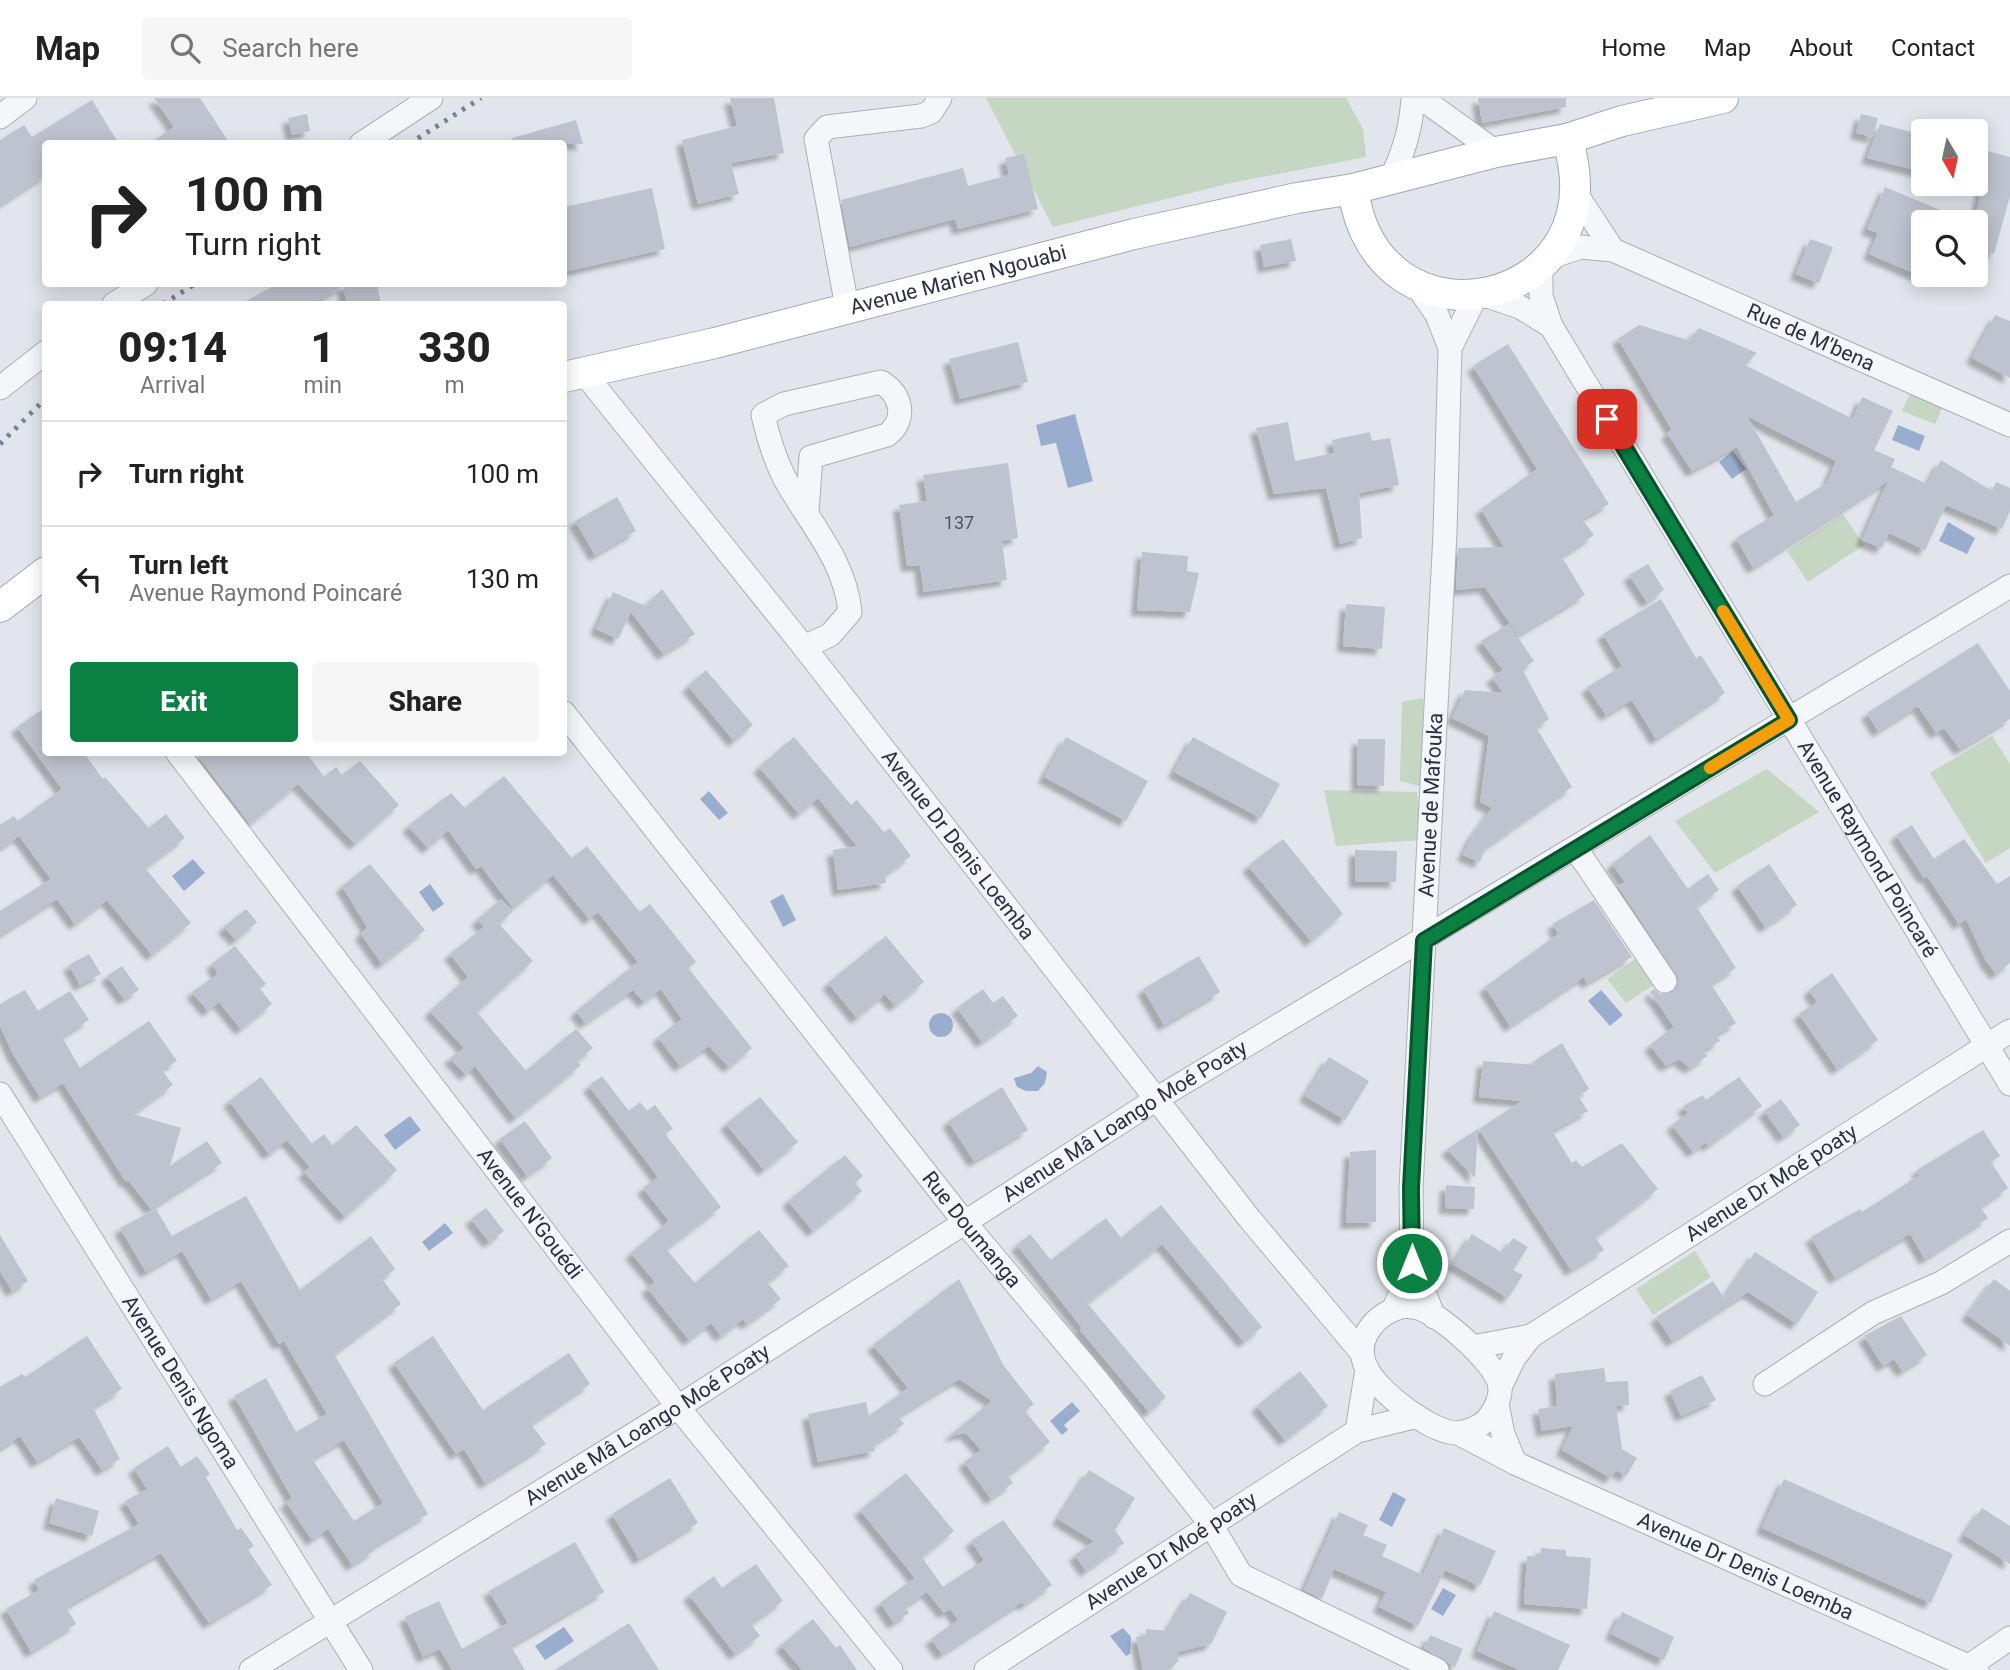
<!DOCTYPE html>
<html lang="en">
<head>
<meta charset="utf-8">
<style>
  :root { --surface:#fff; --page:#f6f6f6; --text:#222; --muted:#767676; --line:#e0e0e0; --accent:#0b8043 }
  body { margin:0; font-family:Roboto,sans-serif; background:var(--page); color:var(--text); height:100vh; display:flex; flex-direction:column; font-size:26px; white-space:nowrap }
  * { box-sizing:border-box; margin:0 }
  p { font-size:23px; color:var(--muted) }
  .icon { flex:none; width:38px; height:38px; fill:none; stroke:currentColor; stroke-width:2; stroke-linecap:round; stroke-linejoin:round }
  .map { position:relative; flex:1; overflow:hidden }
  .side { position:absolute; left:42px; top:203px; width:525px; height:455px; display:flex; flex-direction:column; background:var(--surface); border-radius:7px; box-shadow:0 4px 18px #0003 }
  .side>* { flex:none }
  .guide { position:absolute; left:42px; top:42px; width:525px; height:147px; border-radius:7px; box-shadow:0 4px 18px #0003; background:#fff; color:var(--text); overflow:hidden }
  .needle { width:46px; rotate:171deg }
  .fabs { position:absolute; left:1911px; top:21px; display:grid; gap:14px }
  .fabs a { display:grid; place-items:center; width:77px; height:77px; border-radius:7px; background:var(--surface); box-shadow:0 4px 18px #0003; font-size:35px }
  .pin { position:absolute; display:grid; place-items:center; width:60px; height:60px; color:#fff; margin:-30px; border-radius:14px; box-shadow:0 4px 10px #0006 }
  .me { position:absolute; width:77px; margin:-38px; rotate:0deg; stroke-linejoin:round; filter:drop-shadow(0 0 5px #0008) }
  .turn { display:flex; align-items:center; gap:24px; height:147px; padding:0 28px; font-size:32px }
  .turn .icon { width:91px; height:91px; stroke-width:2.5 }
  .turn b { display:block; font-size:49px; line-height:60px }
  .eta { display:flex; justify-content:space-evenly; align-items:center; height:119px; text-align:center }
  .eta b { font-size:42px; font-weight:800; line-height:49px }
  .button { display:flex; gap:14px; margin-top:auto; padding:14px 28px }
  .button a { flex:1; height:80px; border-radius:7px; background:var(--accent); color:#fff; font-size:28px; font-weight:800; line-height:80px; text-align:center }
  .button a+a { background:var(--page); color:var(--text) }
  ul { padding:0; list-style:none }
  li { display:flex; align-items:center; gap:21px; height:105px; padding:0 28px; border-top:2px solid var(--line) }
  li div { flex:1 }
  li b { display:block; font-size:26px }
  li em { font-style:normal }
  header { display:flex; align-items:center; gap:42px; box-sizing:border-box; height:98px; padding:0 35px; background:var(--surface); border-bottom:2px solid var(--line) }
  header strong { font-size:33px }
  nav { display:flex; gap:38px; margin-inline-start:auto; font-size:24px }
  .search { width:490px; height:63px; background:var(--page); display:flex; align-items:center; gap:18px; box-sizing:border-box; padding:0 24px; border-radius:7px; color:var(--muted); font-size:26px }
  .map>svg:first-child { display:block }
  .green { fill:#c5d6c2 }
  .water { fill:#99aecf }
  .building { fill:#bec3cf; fill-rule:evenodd; filter:url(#shadow) }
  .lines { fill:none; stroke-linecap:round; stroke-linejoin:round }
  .minor-casing { stroke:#aaafb9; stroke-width:25 }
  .major-casing { stroke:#a0a7b8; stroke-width:32 }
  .minor { stroke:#f5f6f9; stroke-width:23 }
  .major { stroke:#fff; stroke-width:30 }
  .rail { stroke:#798297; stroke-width:5; stroke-dasharray:3.5 7; stroke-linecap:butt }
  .route-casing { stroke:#07532c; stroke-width:18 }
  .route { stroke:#0b8043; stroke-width:12 }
  .slow { stroke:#f59e0b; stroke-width:12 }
  .labels { text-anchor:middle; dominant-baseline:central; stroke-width:5; stroke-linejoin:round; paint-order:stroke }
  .number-label { font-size:18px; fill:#4e5568 }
  .street-label { font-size:21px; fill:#283045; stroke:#f2f4f8 }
</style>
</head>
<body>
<header>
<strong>Map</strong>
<div class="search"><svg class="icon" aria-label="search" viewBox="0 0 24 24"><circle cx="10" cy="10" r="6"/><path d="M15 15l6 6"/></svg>Search here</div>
<nav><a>Home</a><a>Map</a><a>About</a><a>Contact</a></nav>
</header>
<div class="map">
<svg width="2010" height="1572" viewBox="0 0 2010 1572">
  <defs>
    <filter id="shadow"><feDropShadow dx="-6" dy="6" stdDeviation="2" flood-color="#0004"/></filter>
  </defs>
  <rect width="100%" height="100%" fill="#e2e5eb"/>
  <path class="green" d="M986,0h360l17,31 3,28 -135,26 -178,44z
    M1910,295l33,13 -8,18 -33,-13z
    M1843,416l21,31 -56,37 -21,-31z
    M1423,600l1,89 -24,-6 2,-79z
    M1992,638l18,28v84l-24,15 -56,-90z
    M1767,671l52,43 -104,61 -40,-52z
    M1324,692l93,2 4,48 -85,6z
    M1635,861l20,25 -29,19 -19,-24z
    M1695,1153l16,26 -58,38 -17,-26z"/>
  <path class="water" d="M1075,316l18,67 -25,7 -12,-45 -15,3 -5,-21z
    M1898,327l27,11 -6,15 -27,-11z
    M1733,353l13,18 -14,10 -13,-17z
    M1948,424l27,16 -8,16 -28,-13z
    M709,693l19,22 -9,7 -19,-21z
    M193,761l12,14 -21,18 -12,-15z
    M430,786l14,20 -11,8 -14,-20z
    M783,796l13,26 -13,7 -13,-26z
    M1601,892l22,25 -13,11 -22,-25z
    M929 927a12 12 0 1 1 24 0a12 12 0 1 1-24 0Z
    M1038,968l9,6 -2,11 -7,8h-12l-9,-4 -3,-9 17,-5z
    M410,1018l11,14 -26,20 -11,-15z
    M445,1125l8,10 -24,18 -7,-9z
    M1072,1304l8,9 -16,14 4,5 -6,5 -12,-14z
    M1393,1394l13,7 -14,28 -13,-7z
    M1443,1490l13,7 -13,21 -12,-7z
    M564,1529l10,14 -29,19 -10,-14z
    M1123,1530l8,9 -1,17 -4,2 -16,-20z"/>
  <path class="building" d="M154,0h46l30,46h-81l25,-17z
    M730,0h44l10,55 -53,10 8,31 -41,10 -16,-64 55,-14z
    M1478,0h88v9l-84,16z
    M92,2l27,44h-73v31l-46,30v-65l24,-15 8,12z
    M307,16l3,17 -18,4 -4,-17z
    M1861,16l17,4 -5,19 -17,-4z
    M576,22l7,24h-70l-1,-6z
    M1880,26l43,11v37l-56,-14z
    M1976,50l34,9v39l-16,58 -18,-7v-34l6,-26 -6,-2z
    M1024,56l14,55 -80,20 -3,-10 -105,28 -9,-47 122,-32 5,18 41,-11 -4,-17z
    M1885,89l84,35h-46v55l-54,-23 9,-21 -11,-4z
    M652,90l13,61 -101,23v-65z
    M1291,141l5,22 -32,6 -4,-22z
    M1810,141l23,8 -14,36 -23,-9z
    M277,186h100l4,20h-34l-4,-18 -32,18h-70z
    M1995,217l15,6v57l-38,-20z
    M1639,227l49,15 11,-12 58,25 -12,12 108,54 9,-22 31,14 -19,39 21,9 -4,8 36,17 14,-24 51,31 4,-9 14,6v23l-8,18 -56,-24 -21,45 -36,-17 -7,15 -20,-8 26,-59 -135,87 -17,-30 38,-23 -37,-68 -45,24 -25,-38 5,-3 -54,-91zM1747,318l89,45 -9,22 -31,19z
    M1018,244l10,40 -68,17 -11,-40z
    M1508,246l101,160 -27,15 12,16 -32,22 23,38 -67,40 -33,-48 -29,3 2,-42 46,-1 -23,-38 56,-40 -64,-103z
    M1288,324l7,39 39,-8 -2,-13 38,-8 2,9 18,-3 9,47 -40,8 3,45 -22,6 -14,-56 -52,6 -18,-66z
    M1008,365l10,75 -16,3 5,39 -83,12 -4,-27 -13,1 -8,-61 28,-4 -4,-26z
    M617,399l19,34 -41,24 -20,-34z
    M1142,454l46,4 -1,15 12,2 -9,39 -53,-2z
    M1648,466l16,26 -17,12 -18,-27z
    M662,491l33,45 -32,20 -32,-42 -13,27 -22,-10 17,-37 32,14z
    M1661,501l35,59 5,-3 24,38 -69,46 -24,-39 -26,15 -19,-28 35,-21 -19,-32z
    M1346,506l39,3 -3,42 -39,-3z
    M1509,526l25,37 -12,8 27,50 -13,8 36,60 -86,60 -6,15 -17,-7 8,-17 21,-30 -12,-6 9,-66 -37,-18 13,-28 38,3 -11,-16 11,-7 -22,-29z
    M1978,545l32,48v28l-50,30 -16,-21 -8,5 -18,-27 -40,25 -11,-18z
    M706,572l47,55 -19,16 -46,-55z
    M46,609v45h37l20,27 2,-2 44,51 17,-14 19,24 -40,30 46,55 -39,32 -45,-55 -32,24 -18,-25 -57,36v-24l51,-32 -32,-43 -19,13v-24l14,-9 4,5 44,-32 -45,-62z
    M794,639l57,68 6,-5 27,32 6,-4 21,28 -26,19 1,8 -48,7 -5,-40 24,-4 -39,-48 -19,16 -40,-47z
    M1066,639l82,44 -22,40 -82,-44z
    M1193,639l87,47 -19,34 -87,-46z
    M1358,641h27l-1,47 -27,-1z
    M195,654h111l18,25 12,-10 6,8 18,-14 39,44 -44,39 -57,-60 -48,40z
    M504,678l68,82 15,-12 53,66 10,-8 46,58 -8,6 64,80 -23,19 -20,-21 -29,20 -22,-29 24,-18 -21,-30 -17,13 -11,-12 -48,33 -9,-12 62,-49 -40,-50 -9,7 -36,-44 -40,33 -32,-42 -5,3 -28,-39 -20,18 -20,-22 43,-33 14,15z
    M1912,727l22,34 30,-20 33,45 13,-8v87l-14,11 -10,-13 -20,-42 -7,5 -32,-48 -3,2 -28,-43z
    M1650,737l38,54 20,-15 11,16 -23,16 40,62 -25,16 25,39 -20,12 4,6 -17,10 4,5 -17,12 -11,-9 -13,7 -16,-21 24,-18 -24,-35 4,-3 6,5 12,-1 7,-14 -61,-93 7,-4 -13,-18z
    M1283,741l60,75 -32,27 -63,-75z
    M1355,752l42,1 -1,31h-41z
    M370,766l55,66 -43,34 -21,-30 6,-7 -25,-41z
    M1769,766l28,41 -32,22 -28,-41z
    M501,801l12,12 -14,13 34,37 -56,51 49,59 50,-42 17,19 -16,13 4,4 -66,53 -40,-52 -9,9 -16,-17 14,-10 -34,-37 38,-34 -18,-23 34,-27 -7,-7z
    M1594,802l38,57 -45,26 -3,-6 -74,49 -25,-39 73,-53 -5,-10z
    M246,811l11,13 -21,18 -12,-13z
    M886,838l38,46 -29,24 -10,-12 -28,24 -29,-35z
    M235,848l31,38 -6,5 12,15 -31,25 -22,-27 -11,9 -16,-19 26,-18 -6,-10z
    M89,856l12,20 -21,11 -11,-20z
    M1199,858l21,36 -56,33 -21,-36z
    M122,868l17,24 -15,9 -17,-23z
    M1832,875l46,67 -41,29 -38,-55 18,-12 -8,-12z
    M983,891l10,14 10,-7 15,20 -36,26 -25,-34z
    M25,892l13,21 32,-20 19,29 -27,17 18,31 69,-47 28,40 -15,9 11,15 -40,29 48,14 -11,38 37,-25 15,22 -71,46 -23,-29 -2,2 -63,-99 -23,14 -27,-43 -13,-28v-22z
    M1562,945l27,46 -11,7 10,15 -36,20 20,32 4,-3 6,7 40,-24 36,46 -63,48 9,13 -33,20 -92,-141 43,-28 -43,-4 4,-36 53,4 -2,-4z
    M1329,959l40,24 -24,39 -40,-24z
    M602,978l27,35 11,-9 7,9 8,-6 18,24 -8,5 56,73 -55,42 29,34 64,-53 30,36 -22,16 14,17 -34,25 -4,-5 -22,17 -10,-13 -22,17 -42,-52 8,-6 -24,-29 38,-32 -26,-33 15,-11 -69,-91z
    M261,979l51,67 12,-10 9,12 23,-21 41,45 -52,47 -41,-45 6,-5 -23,-27 -18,14 -40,-53z
    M1739,979l23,29 -54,40 -2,-4 -13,10 -21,-27 16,-12 -5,-7 20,-11 3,5z
    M1002,989l26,43 -54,31 -26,-40z
    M760,999l38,45 -34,28 -38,-46z
    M1781,1001l19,26 -17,12 -19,-26z
    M525,1023l27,37 -25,18 -27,-37z
    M1478,1031l-3,49 -28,-29z
    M1983,1032l17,26 -9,6 17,26 -28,19 8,11 -63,41 -15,-25 -75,44 -24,-41 49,-28 2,3 58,-37 -3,-5z
    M1376,1052v72l-30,1 4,-71z
    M845,1057l18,21 -8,7 7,8 -49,40 -25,-30z
    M1446,1087l29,2 -1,22 -29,-1z
    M246,1098l54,94 71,-54 24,33 -13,10 19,25 -67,50 94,160 -55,33 2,3 -23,15 -24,-36 -16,11 -26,-38 6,-4 -58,-102 32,-18 30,54 31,-18 -43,-73 -5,3 -38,-63 -30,18 -29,-48 -36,21 -26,-44 36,-19 16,27zM344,1342l39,63 -29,18 -42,-62z
    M1161,1107l101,122 -18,15 -82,-98 -75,59 79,94 -17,15 -69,-82 2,-2 -65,-83 13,-11 21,26 55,-42 15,20z
    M486,1110l18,23 -15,11 -18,-23z
    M1472,1136l31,19 10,-15 15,9 -15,23 10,5 -15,23 -55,-34z
    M0,1137l28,46 -16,10 -12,-20z
    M1755,1154l63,40 -21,32 -49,-32 -76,49 -16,-24 57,-36 11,17z
    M959,1181l45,87 30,38 -9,7 25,31 -42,34 5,7 -22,16 -27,-37 17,-12 -15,-17 -17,3 43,-35 -33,-22 -61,37 6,8 -30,20 1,7 -57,11 -10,-48 58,-12 3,14 39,-28 -35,-43z
    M1994,1181l16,12v55l-43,-31z
    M1901,1218l26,39 -25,16 -8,-12 -11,7 -19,-30z
    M87,1238l35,53 -29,19 27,51 -18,11 -23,-33 -42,25 -17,-26 -20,13v-62l22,-13 3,3z
    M433,1238l50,74 86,-57 21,31 -59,40 15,20 -61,39 -21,-34 -8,5 -62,-91z
    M1604,1270l2,14 22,-1 1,24 -13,1 6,43 15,9 -11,18 -10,-6 -5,8 -49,-28 11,-24 -31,5 -4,-22 19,-3 -2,-32z
    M1300,1273l28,35 -43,34 -28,-34z
    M1702,1277l14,25 -35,16 -11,-25z
    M168,1348l13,21 16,-11 13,18 -4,3 31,53 4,-2 13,18 -6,4 24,35 -63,38 -48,-70 -95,54 10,17 -45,28 -25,-43 33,-19 -5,-10 105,-56 -14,-23 22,-12 -13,-21z
    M1089,1372l46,28 -20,32 9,13 -38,28 -11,-16 19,-14 -36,-22z
    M906,1375l48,58 -32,26 21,30 41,-27 -13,-19 32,-21 49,65 -28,20 -2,-3 -80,52 -11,-15 27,-19 -8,-11 -6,4 -17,-21 -22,15 4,6 -15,10 -14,-20 35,-25 -55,-68z
    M670,1380l28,45 -59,36 -27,-45z
    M1784,1381l169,75 -22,49 -169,-75z
    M56,1400l43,13 -7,25 -43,-13z
    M1982,1410l28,18v38l-46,-29z
    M1339,1414l29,13 -5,10 24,10 -5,11 41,19 21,-47 52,23 -16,35 -35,-16 -27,56 -39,-19 7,-15 -52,-23 -12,30 -18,-9z
    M575,1444l29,50 -93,54 14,24h-73l-12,-21 -17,8 -18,-40 34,-16 23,48 46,-26 -19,-32z
    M1541,1450l25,2v6l25,2 -4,51 -63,-5 3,-48 13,1z
    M756,1466l27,37 -32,23 9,12 -25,18 -46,-59 25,-19 8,12z
    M1190,1495l37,19 -16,32 -34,8 1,9 -8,9h-27l-7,-33 10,-2v-6l21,2z
    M1494,1513l76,34 -12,25h-38l-43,-19z
    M1622,1514l52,25 -10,23 -53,-26z
    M813,1521l23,29 4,-3 17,25h-55l-21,-25z
    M629,1525l30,47h-104z
    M1430,1537l33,14 -8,18 -31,-19z"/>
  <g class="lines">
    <g class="minor-casing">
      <g id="minor">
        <path d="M1421,0l75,54"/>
        <path d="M0,19l25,-19"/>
        <path d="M361,46l70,-46"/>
        <path d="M1391,81c13,-28 20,-50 22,-81"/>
        <path d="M1577,97l36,55"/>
        <path id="s1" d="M1551,159l30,-10 32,3 397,175"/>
        <path id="s2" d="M1541,169v29l10,30 459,758"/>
        <path d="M1417,188l20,29 13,33"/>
        <path d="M1484,197l36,12 31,19"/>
        <path d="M114,206l32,-20"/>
        <path d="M847,209l-31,-168 11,-12 94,-11 10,-4 9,-14"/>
        <path id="s3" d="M584,275l220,274 445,571 113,135"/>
        <path d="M0,290l46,-36"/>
        <path d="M804,549l26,-12 20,-23c-5,-53 -42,-90 -66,-135 -10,-20 -16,-40 -21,-62l21,-11 97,-22c20,12 27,37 6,53l-76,22 -4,54"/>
        <path id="s4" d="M564,615l402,511 130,155 114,144 31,52 196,95"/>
        <path id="s5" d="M177,654l501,655 213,263"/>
        <path d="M1576,751l89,132"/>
        <path id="s6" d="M0,996l361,576"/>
        <path d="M1412,1165l22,54"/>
        <path d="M1405,1208c5,1 11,1 16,3 21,7 75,54 79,77 1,10 -4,22 -10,30 -7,10 -21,16 -33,17 -25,0 -79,-41 -90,-64 -15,-29 9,-57 38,-63z"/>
        <path id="s7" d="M1394,1211l18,-46 -1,-75 34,-655 5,-185 26,-52"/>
        <path d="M1473,1249l58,-11"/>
        <path d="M1765,1286l108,-71 68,-30 69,-42"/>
        <path id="s8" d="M1500,1289l14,-29 17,-22 479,-305"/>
        <path d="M1497,1306l6,30 12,29"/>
        <path d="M1357,1333l10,-62"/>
        <path id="s9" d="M1458,1335l57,30 462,207"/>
        <path d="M1969,1568l41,-28"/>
        <path id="s10" d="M251,1572l427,-263 480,-309 852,-512"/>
        <path id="s11" d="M986,1572l371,-239 60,-15"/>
      </g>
    </g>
    <g class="major-casing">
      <g id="major">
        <path d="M1353,91c24,173 269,118 214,-50"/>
        <path id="s12" d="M564,279l151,-34 419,-109 163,-36 56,-9 143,-37 71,-13 55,-18 101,-23"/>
        <path d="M0,509l46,-35"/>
      </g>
    </g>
    <use href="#minor" class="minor"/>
    <use href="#major" class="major"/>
    <path class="rail" d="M409,46l72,-46
      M163,206l32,-20
      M0,346l46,-46"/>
  </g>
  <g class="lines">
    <g class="route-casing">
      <path id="route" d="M1412,1165l-1,-75 13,-247 365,-221 -182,-301"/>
    </g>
    <use href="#route" class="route"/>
    <path class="slow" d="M1710,670l79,-48 -66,-109"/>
  </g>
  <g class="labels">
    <g class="number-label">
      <text x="959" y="424">137</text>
    </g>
    <g class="street-label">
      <text stroke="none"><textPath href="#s12" startOffset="406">Avenue Marien Ngouabi</textPath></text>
      <text stroke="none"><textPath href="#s1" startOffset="280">Rue de M'bena</textPath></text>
      <text stroke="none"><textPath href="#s7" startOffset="508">Avenue de Mafouka</textPath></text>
      <text stroke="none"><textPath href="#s3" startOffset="602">Avenue Dr Denis Loemba</textPath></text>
      <text stroke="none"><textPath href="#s2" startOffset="672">Avenue Raymond Poincaré</textPath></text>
      <text stroke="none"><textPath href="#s10" startOffset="1032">Avenue Mâ Loango Moé Poaty</textPath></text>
      <text stroke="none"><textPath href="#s8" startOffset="345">Avenue Dr Moé poaty</textPath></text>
      <text stroke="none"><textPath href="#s5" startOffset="581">Avenue N'Gouédi</textPath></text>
      <text stroke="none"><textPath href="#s4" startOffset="658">Rue Doumanga</textPath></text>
      <text stroke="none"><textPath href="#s6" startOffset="340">Avenue Denis Ngoma</textPath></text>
      <text stroke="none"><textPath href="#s10" startOffset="466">Avenue Mâ Loango Moé Poaty</textPath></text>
      <text stroke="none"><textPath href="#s11" startOffset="220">Avenue Dr Moé poaty</textPath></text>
      <text stroke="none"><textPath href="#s9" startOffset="317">Avenue Dr Denis Loemba</textPath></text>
    </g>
  </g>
</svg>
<div class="fabs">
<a><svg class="needle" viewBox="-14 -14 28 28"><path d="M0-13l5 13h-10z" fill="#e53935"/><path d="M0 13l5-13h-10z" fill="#767676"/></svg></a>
<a><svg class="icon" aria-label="search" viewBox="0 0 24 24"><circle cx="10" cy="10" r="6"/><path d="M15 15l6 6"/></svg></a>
</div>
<div class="pin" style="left:1607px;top:321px;background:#d93025"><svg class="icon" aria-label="arrive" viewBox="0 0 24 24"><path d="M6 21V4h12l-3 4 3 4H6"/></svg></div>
<svg class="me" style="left:1412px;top:1165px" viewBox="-20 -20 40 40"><circle r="17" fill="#0b8043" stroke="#fff" stroke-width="3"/><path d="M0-11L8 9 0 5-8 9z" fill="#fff"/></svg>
<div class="guide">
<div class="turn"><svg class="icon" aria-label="right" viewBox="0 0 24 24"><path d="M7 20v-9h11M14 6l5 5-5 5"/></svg><div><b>100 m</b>Turn right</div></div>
</div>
<section class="side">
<div class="eta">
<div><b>09:14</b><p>Arrival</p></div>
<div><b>1</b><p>min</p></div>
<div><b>330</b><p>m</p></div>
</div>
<ul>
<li><svg class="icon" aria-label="right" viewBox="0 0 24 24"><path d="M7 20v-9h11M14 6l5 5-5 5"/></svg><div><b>Turn right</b></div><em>100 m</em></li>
<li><svg class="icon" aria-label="left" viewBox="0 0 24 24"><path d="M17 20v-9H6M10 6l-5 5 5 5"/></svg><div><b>Turn left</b><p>Avenue Raymond Poincaré</p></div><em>130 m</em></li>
</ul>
<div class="button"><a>Exit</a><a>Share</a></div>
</section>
</div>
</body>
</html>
